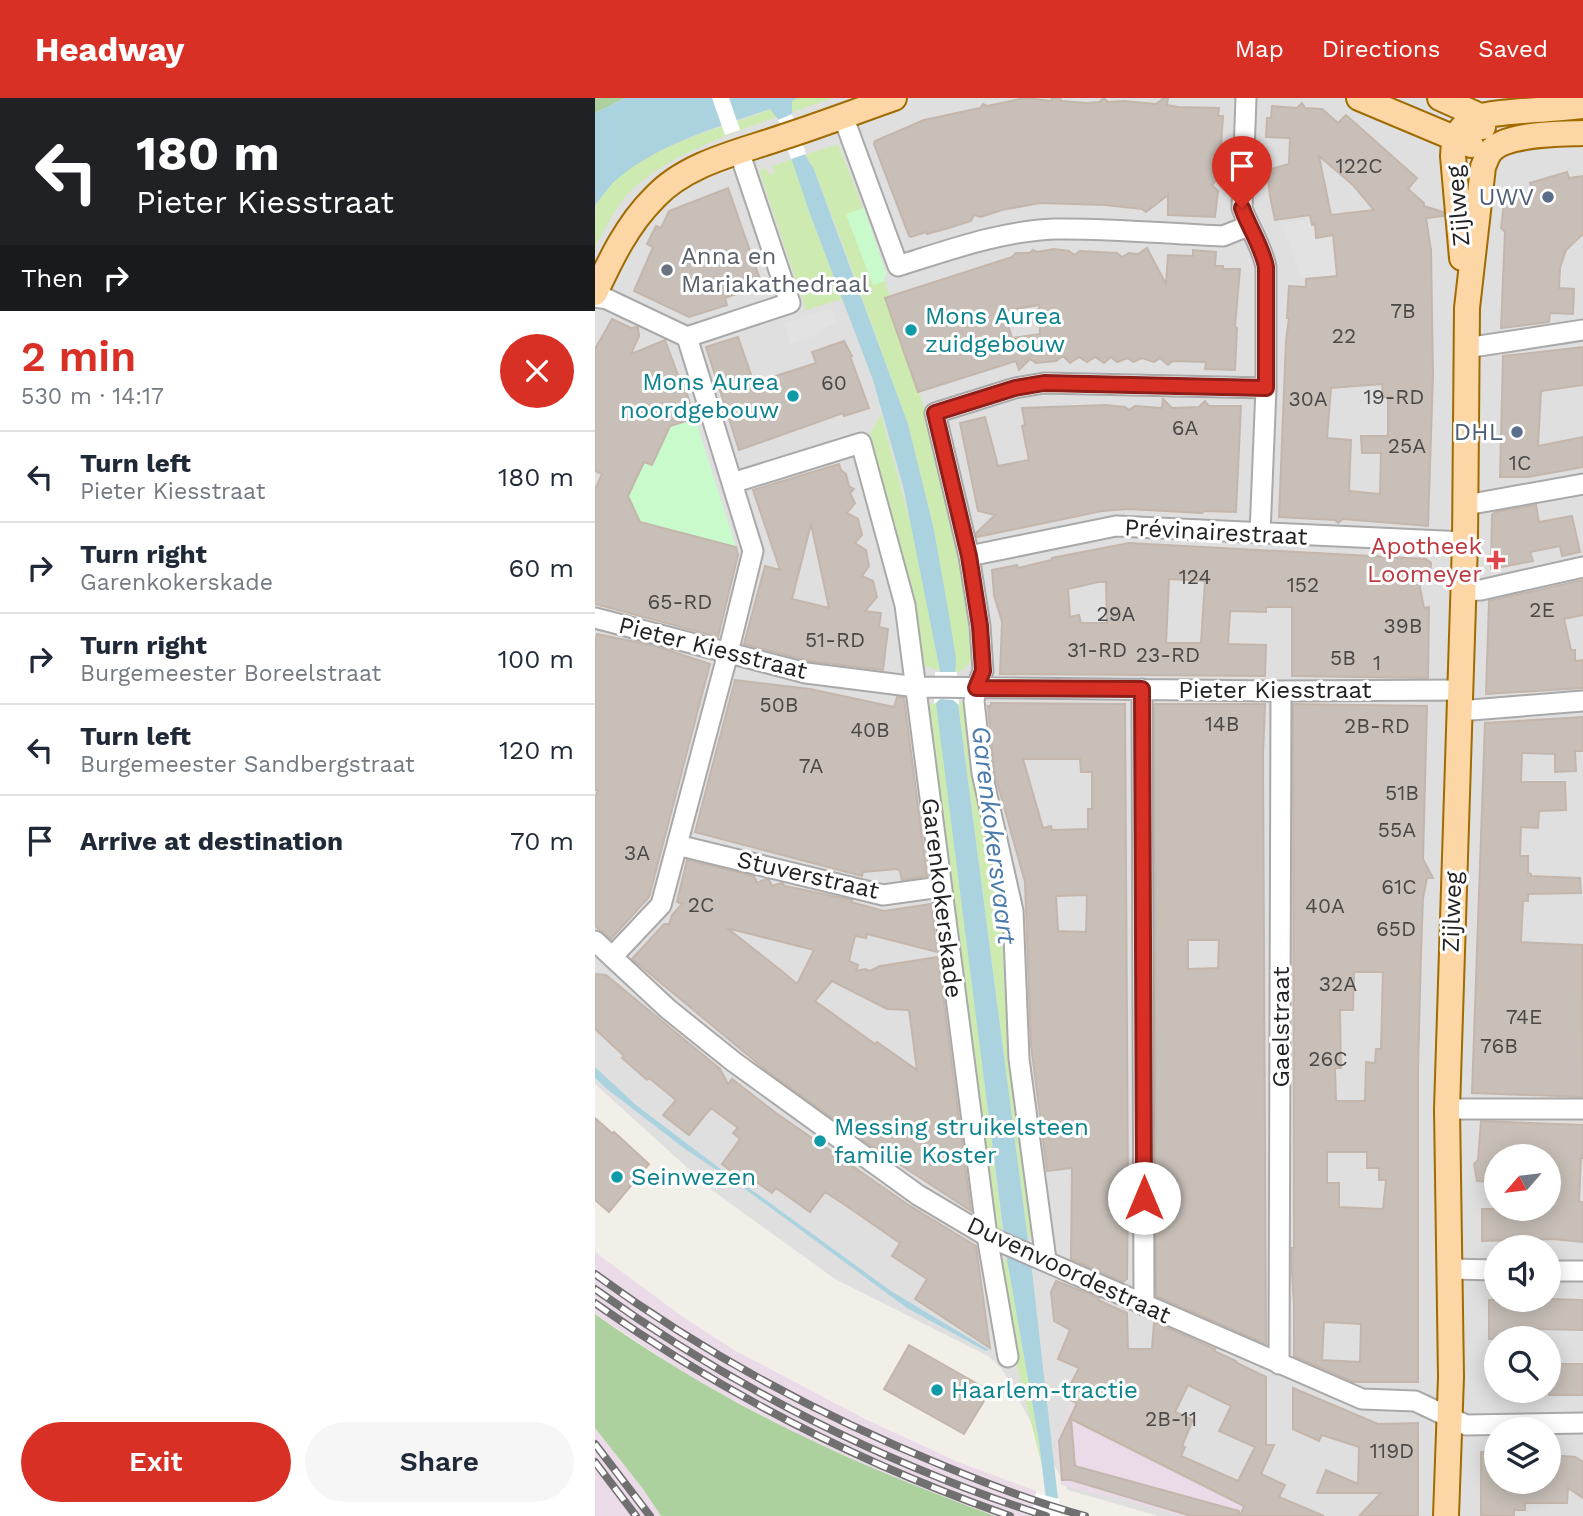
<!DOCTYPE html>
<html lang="en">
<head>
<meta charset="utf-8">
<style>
  :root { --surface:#fff; --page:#f6f6f7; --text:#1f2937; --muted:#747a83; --line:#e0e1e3; --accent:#d93025 }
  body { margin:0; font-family:"Work Sans",sans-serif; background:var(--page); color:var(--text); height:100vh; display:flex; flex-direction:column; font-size:26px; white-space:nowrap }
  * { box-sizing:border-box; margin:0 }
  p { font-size:23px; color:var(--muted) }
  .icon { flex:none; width:38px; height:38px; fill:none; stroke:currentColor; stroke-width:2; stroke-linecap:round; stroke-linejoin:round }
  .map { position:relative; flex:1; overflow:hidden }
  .sheet { display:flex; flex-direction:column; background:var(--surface); width:595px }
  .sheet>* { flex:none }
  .banner { background:#202124; color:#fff; overflow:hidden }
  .needle { width:46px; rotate:242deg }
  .controls { position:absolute; left:889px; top:1046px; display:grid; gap:14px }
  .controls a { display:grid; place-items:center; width:77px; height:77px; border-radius:50%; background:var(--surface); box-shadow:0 4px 18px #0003; font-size:35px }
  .pin { position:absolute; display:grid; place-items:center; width:60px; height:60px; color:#fff; margin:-72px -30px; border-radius:50% 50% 50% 0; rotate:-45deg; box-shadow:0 0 7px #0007 }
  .pin .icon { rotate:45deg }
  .me { position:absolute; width:77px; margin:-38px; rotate:0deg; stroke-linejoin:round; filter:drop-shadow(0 0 5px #0008) }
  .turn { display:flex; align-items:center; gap:24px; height:147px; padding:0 21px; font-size:32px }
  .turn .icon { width:91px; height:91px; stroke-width:2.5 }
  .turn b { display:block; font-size:49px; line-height:60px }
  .then { display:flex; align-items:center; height:66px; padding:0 21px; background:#0003; gap:14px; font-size:26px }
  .round { display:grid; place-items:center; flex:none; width:74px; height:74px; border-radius:37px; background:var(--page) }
  .headline { display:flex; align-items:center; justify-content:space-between; height:119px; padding:0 21px }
  h1 { font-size:42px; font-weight:600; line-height:52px; color:var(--accent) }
  .cta { display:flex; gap:14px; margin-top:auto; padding:14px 21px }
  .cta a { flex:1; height:80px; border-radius:42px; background:var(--accent); color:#fff; font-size:28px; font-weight:600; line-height:80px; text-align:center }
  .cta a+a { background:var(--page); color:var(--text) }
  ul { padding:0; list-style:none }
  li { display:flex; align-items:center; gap:21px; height:91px; padding:0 21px; border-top:2px solid var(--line) }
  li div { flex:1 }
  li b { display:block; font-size:26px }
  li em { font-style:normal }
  header { display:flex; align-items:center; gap:42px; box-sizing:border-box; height:98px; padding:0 35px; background:var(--accent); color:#fff }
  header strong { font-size:33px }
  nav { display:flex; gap:38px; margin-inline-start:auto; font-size:24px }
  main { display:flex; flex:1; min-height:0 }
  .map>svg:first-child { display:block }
  .residential { fill:#e0dfdf; fill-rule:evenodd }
  .industrial { fill:#ebdbe8 }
  .grass { fill:#cdebb0 }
  .forest { fill:#add19e }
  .park { fill:#c8facc }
  .parking { fill:#e2e2e2 }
  .water { fill:#aad3df }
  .pier { fill:#fff }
  .building { fill:#c7bfb8; stroke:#c4b6ab; stroke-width:2; fill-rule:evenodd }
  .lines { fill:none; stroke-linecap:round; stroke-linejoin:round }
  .minor-casing { stroke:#a9a9a9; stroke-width:23 }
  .major-casing { stroke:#a06b00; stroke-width:28 }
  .minor { stroke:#fff; stroke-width:19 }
  .major { stroke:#fcd6a4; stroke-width:24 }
  .rail-casing { stroke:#707070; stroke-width:8 }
  .rail { stroke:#fff; stroke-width:5; stroke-dasharray:16; stroke-linecap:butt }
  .route-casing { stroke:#8d1f18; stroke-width:18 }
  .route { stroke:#d93025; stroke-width:12 }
  .service-dot { fill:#5c6f8a; stroke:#fff; stroke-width:2.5 }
  .worship-dot { fill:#6b7280; stroke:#fff; stroke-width:2.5 }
  .culture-dot { fill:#0f9aa8; stroke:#fff; stroke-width:2.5 }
  .health-dot { fill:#e0444e; stroke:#fff; stroke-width:2.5 }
  .labels { text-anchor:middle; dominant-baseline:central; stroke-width:6; stroke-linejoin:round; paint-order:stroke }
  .number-label { font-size:21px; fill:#4b4948 }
  .service-label { font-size:24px; fill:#4e5e75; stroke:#fff; text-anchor:end }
  .street-label { font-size:24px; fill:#222; stroke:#fff }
  .worship-label { font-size:24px; fill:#5b616d; stroke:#fff; text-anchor:start }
  .culture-label { font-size:24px; fill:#0d838f; stroke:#fff; text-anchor:start }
  .health-label { font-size:24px; fill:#be3a42; stroke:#fff; text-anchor:end }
  .water-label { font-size:26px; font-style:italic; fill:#4a7aab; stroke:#fff }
</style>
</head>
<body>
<header>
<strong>Headway</strong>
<nav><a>Map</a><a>Directions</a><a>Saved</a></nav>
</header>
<main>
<section class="sheet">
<div class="banner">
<div class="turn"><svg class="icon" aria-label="left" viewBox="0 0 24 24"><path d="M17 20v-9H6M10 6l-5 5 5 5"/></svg><div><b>180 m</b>Pieter Kiesstraat</div></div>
<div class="then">Then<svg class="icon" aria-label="right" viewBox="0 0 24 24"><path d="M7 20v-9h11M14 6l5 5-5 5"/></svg></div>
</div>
<div class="headline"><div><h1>2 min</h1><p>530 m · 14:17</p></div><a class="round" style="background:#d93025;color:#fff"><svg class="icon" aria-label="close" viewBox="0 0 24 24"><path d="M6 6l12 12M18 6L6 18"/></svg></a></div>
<ul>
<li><svg class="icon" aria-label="left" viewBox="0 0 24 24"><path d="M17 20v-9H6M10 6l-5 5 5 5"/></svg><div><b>Turn left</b><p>Pieter Kiesstraat</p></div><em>180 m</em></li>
<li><svg class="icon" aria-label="right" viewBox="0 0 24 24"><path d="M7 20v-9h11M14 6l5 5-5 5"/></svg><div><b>Turn right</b><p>Garenkokerskade</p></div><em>60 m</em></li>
<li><svg class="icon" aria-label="right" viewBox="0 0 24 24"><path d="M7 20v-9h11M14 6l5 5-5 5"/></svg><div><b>Turn right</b><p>Burgemeester Boreelstraat</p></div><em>100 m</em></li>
<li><svg class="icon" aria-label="left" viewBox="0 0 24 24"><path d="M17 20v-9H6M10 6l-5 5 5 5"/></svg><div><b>Turn left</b><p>Burgemeester Sandbergstraat</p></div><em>120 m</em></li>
<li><svg class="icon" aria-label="arrive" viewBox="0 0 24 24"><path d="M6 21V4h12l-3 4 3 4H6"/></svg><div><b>Arrive at destination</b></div><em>70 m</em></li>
</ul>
<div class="cta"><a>Exit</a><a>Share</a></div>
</section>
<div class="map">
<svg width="988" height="1418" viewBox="0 0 988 1418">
  <rect width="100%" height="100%" fill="#f2efe9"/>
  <path class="residential" d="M0,0h988v1418h-425l-90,-26 -66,-121 -14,-13 -153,-77 -123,-89 -117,-106zM901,1059h53v52h-53zM901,1150h53v52h-53zM901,1241h53v52h-53zM901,1332h53v52h-53z"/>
  <path class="industrial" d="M0,1154l88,65 51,33 131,69 93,43 78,29 2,25h-43l-86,-32 -106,-47 -111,-59 -97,-64z
    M476,1306l238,112h-129l-58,-17 -61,-14 -5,-42z
    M0,1330l48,61 18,27h-66z"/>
  <path class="grass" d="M203,0h35c-59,21 -178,54 -214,107 -9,13 -16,28 -24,42 0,-12 0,-33 1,-43 2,-4 7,-9 10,-13 43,-53 133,-64 192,-93z
    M243,46l25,64 -16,7 26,70 12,-4 -1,-4 39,127 37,158 12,96c-5,8 -9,14 -19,14l3,-13 -22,-129 -26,-106 -68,-187 -27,-70 -8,-12z
    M198,61l17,55 32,85 -36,11 -47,-140 7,-2 3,7 5,-2 -2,-7z
    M286,316l33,122 26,135 -17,-6 -9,-60 -44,-171z
    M345,601l28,250 35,285 -8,-7 -70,-523h9z
    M363,604h6l8,75 33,142 29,309 -6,11z
    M412,1161l32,183 3,24 -25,-100 -18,-103z"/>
  <path class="forest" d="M0,0h30l-30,15z
    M0,1216c125,89 256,150 400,202h-334l-18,-27 -48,-61z"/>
  <path class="park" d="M269,110l23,68 -3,1 1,4 -12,4 -27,-71z
    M100,320l41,129 -96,-25 -12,-26 16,-34 8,3 14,-37z"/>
  <path class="parking" d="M715,121l2,7 10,-2 2,13h8l4,38 -35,3 -19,-55z
    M236,210l6,15 -21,8 1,4 -26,9 -8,-20z"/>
  <path class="water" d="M30,0h173l-6,3c-1,22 8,49 21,66l95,257 26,106 15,85 7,44 -3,40 5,5 74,567 26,228 2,6 4,1 -4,9 2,1h-14l-9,-74 -32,-183 -71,-555 4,-5v-28l-37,-185 -30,-106 -63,-166 -32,-95 -8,-10c-52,18 -112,35 -154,71 -8,7 -14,17 -21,25v-92z
    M0,969l41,38 91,69 29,19 135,98 98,59 -3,1 -79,-43 -162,-119 -60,-40 -78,-60 -12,-11z"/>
  <path class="pier" d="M117,0h17l11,32 -15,5z
    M197,16l14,40 -15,5 -13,-39z
    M340,574h22l2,33 -6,-5 -13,-1 -6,5z
    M441,1395l23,6 1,5 4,2 -4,9 2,1h-27l3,-7 -5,-2z"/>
  <path class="building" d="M430,0l26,3 1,-3h7l3,3 24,2 13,-1 5,-4 4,4 16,-1 32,3 8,-6h4l-1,7 11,2 41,1 -1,8h5l-4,61 -7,8 6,6 -3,26 -47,-2v-20l-22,17 -4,-3 -37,-4 -65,-2 -38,7 -21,7 -7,-2 -3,6 -19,6 -25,7 -1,-2 -15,5 -2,-1 -35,-92 1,-3 49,-21 56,-12 3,-4 4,2z
    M707,5l3,5 17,1 16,14 8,-8 71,63 -9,11 16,14v3l19,6v4l-17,2 5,32 2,125 -5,151 -85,-7 -5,4 -3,-3 -56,-3 7,-176 3,-23h-2l2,-32 17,1v-8l31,-3 -4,-41 -17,3 -1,-14 -3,1 -2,-10 -35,5 -5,-24 -3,-26 22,-6 1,-26 -24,-1 1,-19h4l1,-12 25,2zM724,58l34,29 21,25 -43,5zM787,286l1,13h5v39h-27l1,17h19l-1,41 -31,-3 2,-51 -24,-2 4,-50z
    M972,74l2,6 14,-2v58l-17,16 -6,18 -1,20 15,1 -1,25 -23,-1 -1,9 -48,6 4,-96 -4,-4 3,-24h8l1,-8 20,-4 -3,-9z
    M133,90l34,97 -37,13 2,7 -38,12 -55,-26 19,-44 -6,-3 9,-18 5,2 8,-17z
    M552,150l19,36 2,-29 25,1v-6l23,2 -1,14h8v3h17l-5,58 2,1 -2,42 -30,-1 1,-7 -34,-1 -4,4 -8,-7 -6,4 -12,-4 -9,4 -5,-4 -11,4 -6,-5 -7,6 -9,-6 -8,5 -8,-5 -9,6 -7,-7 -7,5 -20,2 -6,-4 -11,11 -3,-9 -98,31 -33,-94 127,-41 4,-4h13l4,-3 4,2 17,-3 15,2 5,4 6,-4 37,2 5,4 7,-4 9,1zM444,207l1,29 -28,4 -8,-27z
    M17,221l19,9 7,-1 1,9 -8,18 34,-14 17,46 2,-1 11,33 -25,8 -18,39 -8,-3 -16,34 12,26 96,25 2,8 -20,82 -123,-33v-115l7,-15 -7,-3v-122z
    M143,239l16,46 62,-20 -4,-11 32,-11 8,15h-2l19,52 -25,8 -1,-3 -104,37 -33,-103z
    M988,249v38l-42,6 -3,55 45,-9v30l-55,10h-28l3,-121z
    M568,301l9,9 27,-1 6,-6 4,5h32l-5,106 -31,-1 -3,2 -74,-4 -26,2 -125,26 -1,-4 19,-18 -17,-4 -18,-88 25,-6 13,49 31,-6 -7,-34 3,-1 -3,-17 84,-3 19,2 4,3 6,-4 27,2z
    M244,366l2,6 5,4 3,12 5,3 -4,4 5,10 -8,10 11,6 4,16 -7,8 11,7 3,16 -7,10 11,5 4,16 -12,14 16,2 -2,14 9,2 -5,41 -74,-9 -65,-17 21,-78 15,4 -27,-80zM216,426l18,84 -37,-9z
    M941,407l3,17 33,-6 8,36 -18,4 -2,-10 -30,6 3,9 -42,8 1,-54 3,-3z
    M534,445l297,16 5,4 -1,17 -11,2 5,26 5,-1 -1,71 -136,-2v-69h-26v5l-36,-1 -2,33 38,1 -1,31 -265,-2 2,-52 -8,-27 -2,-25 25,-5 1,3 33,-8 1,-2zM574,481l36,2 -4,62h-35zM503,484h8l1,41h-26l-2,-8 -9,2 -2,-28z
    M988,482v35l-19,4 7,31h4v11l8,-1v28l-97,6 3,-93z
    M2,536l58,12 55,18 -61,233 -38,42 -16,-13v-127l3,-9h-3v-148z
    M140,582l75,9 84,18 3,-10 7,1 23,178 -25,4 -2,-9 -3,-2 -34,3 -1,4 -167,-44z
    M396,605l134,1 3,487 -1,88 -4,3 -52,-23 1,-91 -25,3 -16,-126 -6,-163 -31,-111 -6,-65h3zM428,661h57l1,13h11v37h-4v20l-36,1 -1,-4 -8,2zM492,797l-1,37 -28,-1 -2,-35z
    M559,606h111l-2,52 3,588 -110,-48zM593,842h31l-1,28 -30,1z
    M698,606l134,2 -4,153 10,19h-6l-4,20 -2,54 -3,118v312h-65l-59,-26v-52l-2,-31v-25h2zM759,874h29l-2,77h-5l-1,14 -9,-1 -1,39h-29l-1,-33h6l-1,-58h13zM732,1054h40v16h12v12h7l-3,29 -44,-2v-24h-12zM729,1224l37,2 -1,38 -38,-2z
    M988,619v34h-8l1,20 -21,1v-18l-33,-1 -1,29h44l1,28 -27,1 -1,17 -17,-1 -1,29h8v17l3,1v2l49,2 1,15 -53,1v7h-5l-2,41 61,3 1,152 -111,-4 13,-370z
    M92,762l67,16 3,7 9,-4 3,1 3,6 10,-3 3,3 67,14 -1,2 33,9 47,-7 6,48 -70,-18 -1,4 -11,-2 -6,25 9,4 -2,6 9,-2 5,2 10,-5 58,-9 33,254 -107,-70 -97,-70 -135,-112 32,-35h5l3,-9 10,-11 -5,-2zM132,830l87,22 -17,34 -14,-12zM237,883l55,28 22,1 8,60 -40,-28 -2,2 -60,-43z
    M0,876l11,1 114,94 8,15 4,-5 44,34 131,91 69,42 14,102 -75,-49 12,-20 -35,-23 8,-13 -55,-38 -20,-13 -15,20 -34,-24 -4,5 -21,-15 -3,4 -11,-8 -1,1 -14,-11 18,-25 -7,-6 5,-5 -27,-20 -22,27 -26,-20 13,-15 -27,-22 -2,2 -25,-22 2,-2 -29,-27z
    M0,1020l18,16 1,-2 35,32 -40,48 -14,-12z
    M886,1023l102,4v33l-2,-1 -2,45h4v40l-30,-3 -71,2v-32h67l1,-52h-54v25l-19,-1 -3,-17 4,-4z
    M461,1183l44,17 -2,2 29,13 1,36h24l2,-27 61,27 -1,2 22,10 -1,1 31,15v68h8l-13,29 24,11 -6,12 45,19h-84l4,-10 -173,-87 4,47 164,45v5h-48l-120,-36h-9l-3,-39 18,-38 -13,-6 15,-29 -21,-9 12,-29 -16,-9 -3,-29zM593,1287l43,21 -12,25 36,16 -17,34 -57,-25 4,-9 -3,-1 11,-26 -18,-8z
    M954,1201l34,1v30l-45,-1v10h-49v-39z
    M314,1247l81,46 -26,43 -80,-45z
    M954,1266h34v31h-34z
    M698,1290l85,36 40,-1v93h-59l22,-23h-64l9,-23 32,14 1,-37 -37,-12 -3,6 -26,-12z
    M886,1354h15v30h53v-27l26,2 8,5v36l-15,-10 -1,15h-42v7h-11v6h-33z"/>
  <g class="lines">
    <g class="minor-casing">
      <path id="minor" d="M651,0l-4,110c7,20 20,38 24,59v121l-6,146
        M248,18l55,150c51,-16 103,-35 157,-37 56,-1 113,5 168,7l25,-10
        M0,199l12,2 80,38 66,214 -25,102 -67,252 -49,52
        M92,239l103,-34 -51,-152
        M871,250l117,-18
        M137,385l129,-40 44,162 82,631 21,121
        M871,407l117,-21
        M374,458l147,-30 349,16
        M868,493l18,-1 102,-23
        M0,520l211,55 111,14 364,4 179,-1
        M547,591l2,616
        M864,613l124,-10
        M82,747l206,50 57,-8
        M0,843l73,68 66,53 184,133 69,41 375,163 53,2 51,24 117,-2
        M852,1011h136
        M451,1162l-27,-201 -6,-148 -31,-138 -8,-72 2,-13 7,-17 -3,-45 -11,-70 -34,-143 80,-25 29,-5 222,5
        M855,1171l46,1
        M954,1173h34
        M684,1266l2,-673"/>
    </g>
    <g class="major-casing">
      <path id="major" d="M764,0l112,47
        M845,0l40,18 3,11
        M867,160l-9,-102c1,-43 36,-42 69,-45 20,-1 41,-3 61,-5
        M0,195c16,-34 32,-68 59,-95 32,-35 86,-46 129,-61 37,-12 74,-26 111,-39
        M851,1418l5,-139 -4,-268 18,-567 2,-234 16,-141c2,-5 4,-11 7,-15 15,-19 70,-18 93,-19"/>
    </g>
    <use href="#minor" class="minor"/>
    <use href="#major" class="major"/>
    <g class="rail-casing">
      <path id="rail" d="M0,1176c108,79 226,142 349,192 46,19 93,37 141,50
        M0,1191c137,98 291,176 451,227
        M0,1205c127,90 268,162 415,213
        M0,1346l55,72
        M0,1364l41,54"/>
    </g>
    <use href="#rail" class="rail"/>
  </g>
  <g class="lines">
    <g class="route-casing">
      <path id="route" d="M549,1100l-2,-509 -166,-1 7,-17 -3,-45 -11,-70 -34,-143 80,-25 29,-5 222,5v-121c-4,-21 -17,-39 -24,-59"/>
    </g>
    <use href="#route" class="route"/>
  </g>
  <g class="service-dot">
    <circle cx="953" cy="99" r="7"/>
    <circle cx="922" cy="334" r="7"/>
  </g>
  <circle class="worship-dot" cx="72" cy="172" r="7"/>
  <g class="culture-dot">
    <circle cx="316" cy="232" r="7"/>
    <circle cx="198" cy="298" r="7"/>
    <circle cx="225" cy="1043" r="7"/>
    <circle cx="22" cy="1079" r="7"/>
    <circle cx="342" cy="1292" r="7"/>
  </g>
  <path class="health-dot" d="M897.5 451.5h7v7h7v7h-7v7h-7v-7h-7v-7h7z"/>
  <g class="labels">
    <g class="number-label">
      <text x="764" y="67">122C</text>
      <text x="808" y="212">7B</text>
      <text x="749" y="237">22</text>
      <text x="239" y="284">60</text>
      <text x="799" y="298">19-RD</text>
      <text x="713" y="300">30A</text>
      <text x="590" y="329">6A</text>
      <text x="812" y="347">25A</text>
      <text x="925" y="364">1C</text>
      <text x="600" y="478">124</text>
      <text x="708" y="486">152</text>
      <text x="85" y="503">65-RD</text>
      <text x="947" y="511">2E</text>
      <text x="521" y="515">29A</text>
      <text x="808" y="527">39B</text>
      <text x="240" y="541">51-RD</text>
      <text x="502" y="551">31-RD</text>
      <text x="573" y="556">23-RD</text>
      <text x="748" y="559">5B</text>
      <text x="782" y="564">1</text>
      <text x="184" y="606">50B</text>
      <text x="627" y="625">14B</text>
      <text x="782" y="627">2B-RD</text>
      <text x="275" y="631">40B</text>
      <text x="216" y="667">7A</text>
      <text x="807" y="694">51B</text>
      <text x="802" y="731">55A</text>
      <text x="42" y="754">3A</text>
      <text x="804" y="788">61C</text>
      <text x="106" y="806">2C</text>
      <text x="730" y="807">40A</text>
      <text x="801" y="830">65D</text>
      <text x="743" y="885">32A</text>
      <text x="929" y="918">74E</text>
      <text x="904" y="947">76B</text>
      <text x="733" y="960">26C</text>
      <text x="576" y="1320">2B-11</text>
      <text x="797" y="1352">119D</text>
    </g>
    <g class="service-label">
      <text x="939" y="99">UWV</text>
      <text x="908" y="334">DHL</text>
    </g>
    <g class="street-label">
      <text transform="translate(863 108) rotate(-95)">Zijlweg</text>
      <text transform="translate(621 434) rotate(3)">Prévinairestraat</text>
      <text transform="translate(118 550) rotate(14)">Pieter Kiesstraat</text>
      <text x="680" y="592">Pieter Kiesstraat</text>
      <text transform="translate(213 777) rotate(13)">Stuverstraat</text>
      <text transform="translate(347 800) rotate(83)">Garenkokerskade</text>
      <text transform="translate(857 814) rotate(-88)">Zijlweg</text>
      <text transform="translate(686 929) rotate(-90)">Gaelstraat</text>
      <text transform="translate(474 1172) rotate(25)">Duvenvoordestraat</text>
    </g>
    <g class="worship-label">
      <text x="86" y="158">Anna en<tspan x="86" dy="28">Mariakathedraal</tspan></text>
    </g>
    <g class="culture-label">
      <text x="330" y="218">Mons Aurea<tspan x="330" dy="28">zuidgebouw</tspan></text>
      <text x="184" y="284" text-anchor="end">Mons Aurea<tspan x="184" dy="28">noordgebouw</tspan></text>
      <text x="239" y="1029">Messing struikelsteen<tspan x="239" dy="28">familie Koster</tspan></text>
      <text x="36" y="1079">Seinwezen</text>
      <text x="356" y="1292">Haarlem-tractie</text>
    </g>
    <g class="health-label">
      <text x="887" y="448">Apotheek<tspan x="887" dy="28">Loomeyer</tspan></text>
    </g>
    <g class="water-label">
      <text transform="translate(399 737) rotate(83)">Garenkokersvaart</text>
    </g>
  </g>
</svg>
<div class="controls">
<a><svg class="needle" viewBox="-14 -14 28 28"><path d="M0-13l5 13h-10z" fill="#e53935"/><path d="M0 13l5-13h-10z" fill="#747a83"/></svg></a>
<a><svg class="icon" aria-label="sound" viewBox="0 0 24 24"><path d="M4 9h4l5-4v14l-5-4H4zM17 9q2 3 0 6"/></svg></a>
<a><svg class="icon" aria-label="search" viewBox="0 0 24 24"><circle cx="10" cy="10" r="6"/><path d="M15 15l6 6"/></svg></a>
<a><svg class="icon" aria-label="layers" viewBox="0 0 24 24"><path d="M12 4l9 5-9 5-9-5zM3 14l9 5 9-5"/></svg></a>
</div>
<div class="pin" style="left:647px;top:110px;background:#d93025"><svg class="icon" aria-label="arrive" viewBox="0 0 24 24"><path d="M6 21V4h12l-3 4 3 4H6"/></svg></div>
<svg class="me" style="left:549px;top:1100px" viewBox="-20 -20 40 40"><circle r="19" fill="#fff"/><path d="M0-13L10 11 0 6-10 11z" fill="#d93025"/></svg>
</div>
</main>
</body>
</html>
